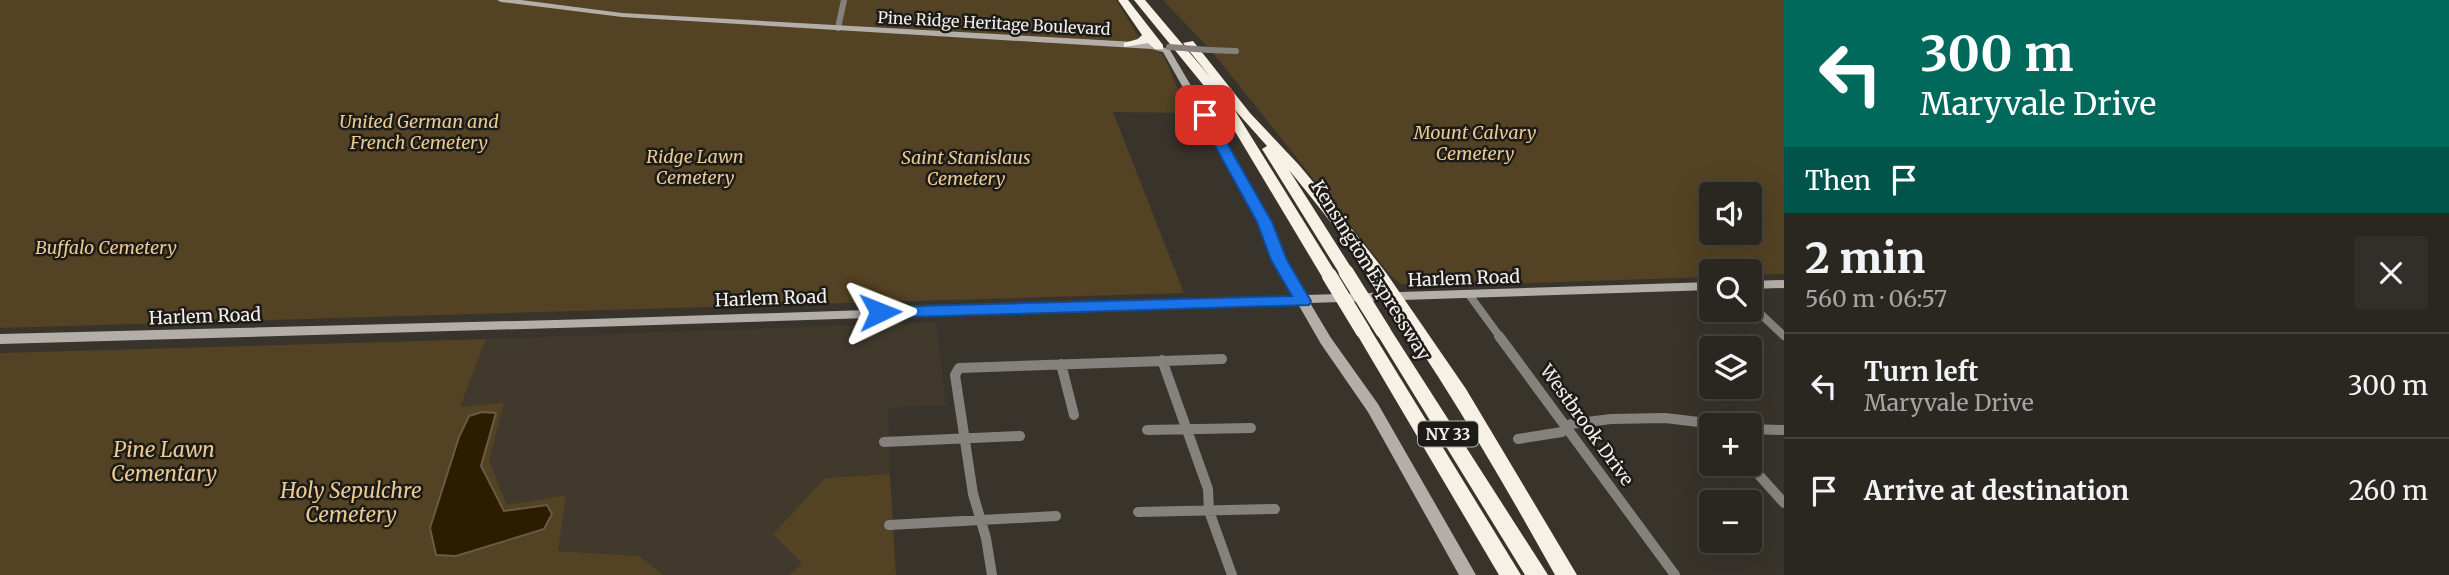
<!DOCTYPE html>
<html lang="en">
<head>
<meta charset="utf-8">
<style>
  :root { --surface:#2a2620; --page:#322e29; --text:#f1f3f6; --muted:#a5a5a5; --line:#46433e }
  body { margin:0; font-family:Merriweather,serif; background:var(--page); color:var(--text); height:100vh; display:flex; flex-direction:column; font-size:26px; white-space:nowrap }
  * { box-sizing:border-box; margin:0 }
  p { font-size:23px; color:var(--muted) }
  .icon { flex:none; width:38px; height:38px; fill:none; stroke:currentColor; stroke-width:2; stroke-linecap:round; stroke-linejoin:round }
  .map { position:relative; flex:1; overflow:hidden }
  .drawer { display:flex; flex-direction:column; background:var(--surface); width:665px }
  .drawer>* { flex:none }
  .guide { background:#00695c; color:#fff; overflow:hidden }
  .buttons { position:absolute; left:1699px; top:182px; display:grid; gap:14px }
  .buttons a { display:grid; place-items:center; width:63px; height:63px; border-radius:7px; background:var(--surface); box-shadow:0 7px 28px #0002,0 0 0 2px var(--line); font-size:35px }
  .pin { position:absolute; display:grid; place-items:center; width:60px; height:60px; color:#fff; margin:-30px; border-radius:14px; box-shadow:0 4px 10px #0006 }
  .me { position:absolute; width:77px; margin:-38px; rotate:88deg; stroke-linejoin:round; filter:drop-shadow(0 0 5px #0008) }
  .turn { display:flex; align-items:center; gap:24px; height:147px; padding:0 21px; font-size:32px }
  .turn .icon { width:91px; height:91px; stroke-width:2.5 }
  .turn b { display:block; font-size:49px; line-height:60px }
  .then { display:flex; align-items:center; height:66px; padding:0 21px; background:#0003; gap:14px; font-size:26px }
  .round { display:grid; place-items:center; flex:none; width:74px; height:74px; border-radius:7px; background:var(--page) }
  .head { display:flex; align-items:center; justify-content:space-between; height:119px; padding:0 21px }
  h1 { font-size:42px; font-weight:800; line-height:52px }
  ul { padding:0; list-style:none }
  li { display:flex; align-items:center; gap:21px; height:105px; padding:0 21px; border-top:2px solid var(--line) }
  li div { flex:1 }
  li b { display:block; font-size:26px }
  li em { font-style:normal }
  main { display:flex; flex:1; min-height:0 }
  .map>svg:first-child { display:block }
  .built { fill:#41392b }
  .green { fill:#534223; fill-rule:evenodd }
  .water { fill:#2c1c00; stroke:#685c46; stroke-width:2 }
  .lines { fill:none; stroke-linecap:round; stroke-linejoin:round }
  .street-far2 { stroke:#85827e; stroke-width:6 }
  .street-far1 { stroke:#85827e; stroke-width:8 }
  .street { stroke:#85827e; stroke-width:10 }
  .secondary { fill:#b3afa8; fill-rule:evenodd }
  .highway { fill:#f6f0e5; fill-rule:evenodd }
  .street-bridge { stroke:#85827e; stroke-width:6 }
  .highway-bridge { stroke:#f6f0e5; stroke-width:15 }
  .route { fill:#1a73e8; stroke:#114b97; stroke-width:2 }
  .labels { text-anchor:middle; dominant-baseline:central; stroke-width:5; stroke-linejoin:round; paint-order:stroke }
  .far-street-label { font-size:16px; fill:#f3f0eb; stroke:#1d1b18 }
  .shield { fill:#1d1b18; stroke:#b3b0ac; stroke-width:2 }
  .shield-label { font-size:16px; font-weight:bold; fill:#f3f0eb }
  .park-label { font-size:18px; font-style:italic; fill:#ebca91; stroke:#1d1b18 }
  .street-label { font-size:18px; fill:#f3f0eb; stroke:#1d1b18 }
  .near-park-label { font-size:21px; font-style:italic; fill:#ebca91; stroke:#1d1b18 }
</style>
</head>
<body>
<main>
<div class="map">
<svg width="1784" height="575" viewBox="0 0 1784 575">
  <rect width="100%" height="100%" fill="#38332b"/>
  <path class="built" d="M936,322l10,83 -58,3 2,66 -65,4 -23,85 -13,12h-126l-23,-19 -82,-5 -51,-45 -18,-45 14,-57 -44,4 27,-69z"/>
  <path class="green" d="M0,0h1116l22,36 25,18 25,59 -75,-1 71,181 -1184,35z
    M1163,0h621v274l-34,1v-4h-38l-1,6 -295,10 -15,-3 -10,-8 -177,-222zM1712,194h38v39h-38z
    M486,339l-26,68 44,-4 -15,58 18,44 59,-10 -8,56 82,5 23,19h-663v-222z
    M890,474l6,101h-107l13,-12 -29,-29 52,-56z"/>
  <path class="water" d="M482,412l14,1 -15,53 23,45 43,-6 5,9 -8,15 -88,27 -20,-1 -6,-27 29,-91 10,-21z"/>
  <g class="lines">
    <path class="street-far2" d="M838,28l6,-28
      M1209,50l27,1"/>
    <path class="street-far1" d="M1470,296l30,41
      M1750,304l34,32"/>
    <path class="street" d="M1499,336l176,239
      M1162,360l46,129 1,22 23,64
      M1061,364l13,51
      M1750,429l34,1
      M1147,430l104,-2
      M1518,439l44,-7 9,-8 40,-5 54,-1 59,7
      M884,442l136,-6
      M1749,464l35,39
      M1138,512l137,-3
      M889,525l167,-9
      M992,575l-6,-37 -13,-44 -18,-119 4,-7 263,-9"/>
    <path class="secondary" d="M497,0h24l101,13 531,30 17,7 95,162 20,48 21,35 406,-13v8l-402,13 21,35 47,66 98,171h-17l-91,-163 -47,-68 -23,-40 -706,23 -592,17v-10l592,-15 702,-23 -21,-36 -20,-48 -90,-160 -11,-3 -530,-32 -121,-15z
      M1784,280v8l-34,1v-8z"/>
    <path class="highway" d="M1118,0h10l35,45v4h-8l-7,-6 -24,4v-4l14,-4 4,-4z
      M1134,0h11l66,78 -28,-35 10,-2 57,72 49,52 45,54 43,55 79,115 111,186h-22c-79,-142 -162,-280 -266,-405l65,102 -3,4h-10l-79,-127 5,-3 -33,-37 103,166 -8,5 -8,-5 -103,-172z
      M1363,325l6,2 152,248h-22l-144,-244z
      M1383,325l6,2 159,248h-23l-150,-244z"/>
    <path class="street-bridge" d="M1169,47l40,3"/>
    <path class="highway-bridge" d="M1346,272l37,59
      M1329,275l34,56"/>
  </g>
  <path class="route" d="M1205,111l6,4 61,107 15,38 24,41 -2,4 -429,13 -8,-6 8,-5 412,-11 -21,-36 -14,-38 -59,-107z"/>
  <g class="labels">
    <g class="far-street-label">
      <text transform="translate(994 23) rotate(3)">Pine Ridge Heritage Boulevard</text>
    </g>
    <rect class="shield" x="1418" y="421.5" width="60" height="25" rx="5"/>
    <g class="shield-label">
      <text x="1448" y="434">NY 33</text>
    </g>
    <g class="park-label">
      <text x="419" y="121">United German and<tspan x="419" dy="21">French Cemetery</tspan></text>
      <text x="1475" y="132">Mount Calvary<tspan x="1475" dy="21">Cemetery</tspan></text>
      <text x="695" y="156">Ridge Lawn<tspan x="695" dy="21">Cemetery</tspan></text>
      <text x="966" y="157">Saint Stanislaus<tspan x="966" dy="21">Cemetery</tspan></text>
      <text x="106" y="247">Buffalo Cemetery</text>
    </g>
    <g class="street-label">
      <text transform="translate(1371 270) rotate(58)">Kensington Expressway</text>
      <text transform="translate(1464 278) rotate(-2)">Harlem Road</text>
      <text transform="translate(771 298) rotate(-2)">Harlem Road</text>
      <text transform="translate(205 316) rotate(-2)">Harlem Road</text>
      <text transform="translate(1587 425) rotate(54)">Westbrook Drive</text>
    </g>
    <g class="near-park-label">
      <text x="164" y="449">Pine Lawn<tspan x="164" dy="24">Cementary</tspan></text>
      <text x="351" y="490">Holy Sepulchre<tspan x="351" dy="24">Cemetery</tspan></text>
    </g>
  </g>
</svg>
<div class="buttons">
<a><svg class="icon" aria-label="sound" viewBox="0 0 24 24"><path d="M4 9h4l5-4v14l-5-4H4zM17 9q2 3 0 6"/></svg></a>
<a><svg class="icon" aria-label="search" viewBox="0 0 24 24"><circle cx="10" cy="10" r="6"/><path d="M15 15l6 6"/></svg></a>
<a><svg class="icon" aria-label="layers" viewBox="0 0 24 24"><path d="M12 4l9 5-9 5-9-5zM3 14l9 5 9-5"/></svg></a>
<a>+</a>
<a>−</a>
</div>
<div class="pin" style="left:1205px;top:115px;background:#d93025"><svg class="icon" aria-label="arrive" viewBox="0 0 24 24"><path d="M6 21V4h12l-3 4 3 4H6"/></svg></div>
<svg class="me" style="left:880px;top:312px" viewBox="-20 -20 40 40"><path d="M0-17L14 15 0 8-14 15z" fill="#1a73e8" stroke="#fff" stroke-width="4"/></svg>
</div>
<section class="drawer">
<div class="guide">
<div class="turn"><svg class="icon" aria-label="left" viewBox="0 0 24 24"><path d="M17 20v-9H6M10 6l-5 5 5 5"/></svg><div><b>300 m</b>Maryvale Drive</div></div>
<div class="then">Then<svg class="icon" aria-label="arrive" viewBox="0 0 24 24"><path d="M6 21V4h12l-3 4 3 4H6"/></svg></div>
</div>
<div class="head"><div><h1>2 min</h1><p>560 m · 06:57</p></div><a class="round"><svg class="icon" aria-label="close" viewBox="0 0 24 24"><path d="M6 6l12 12M18 6L6 18"/></svg></a></div>
<ul>
<li><svg class="icon" aria-label="left" viewBox="0 0 24 24"><path d="M17 20v-9H6M10 6l-5 5 5 5"/></svg><div><b>Turn left</b><p>Maryvale Drive</p></div><em>300 m</em></li>
<li><svg class="icon" aria-label="arrive" viewBox="0 0 24 24"><path d="M6 21V4h12l-3 4 3 4H6"/></svg><div><b>Arrive at destination</b></div><em>260 m</em></li>
</ul>
</section>
</main>
</body>
</html>
